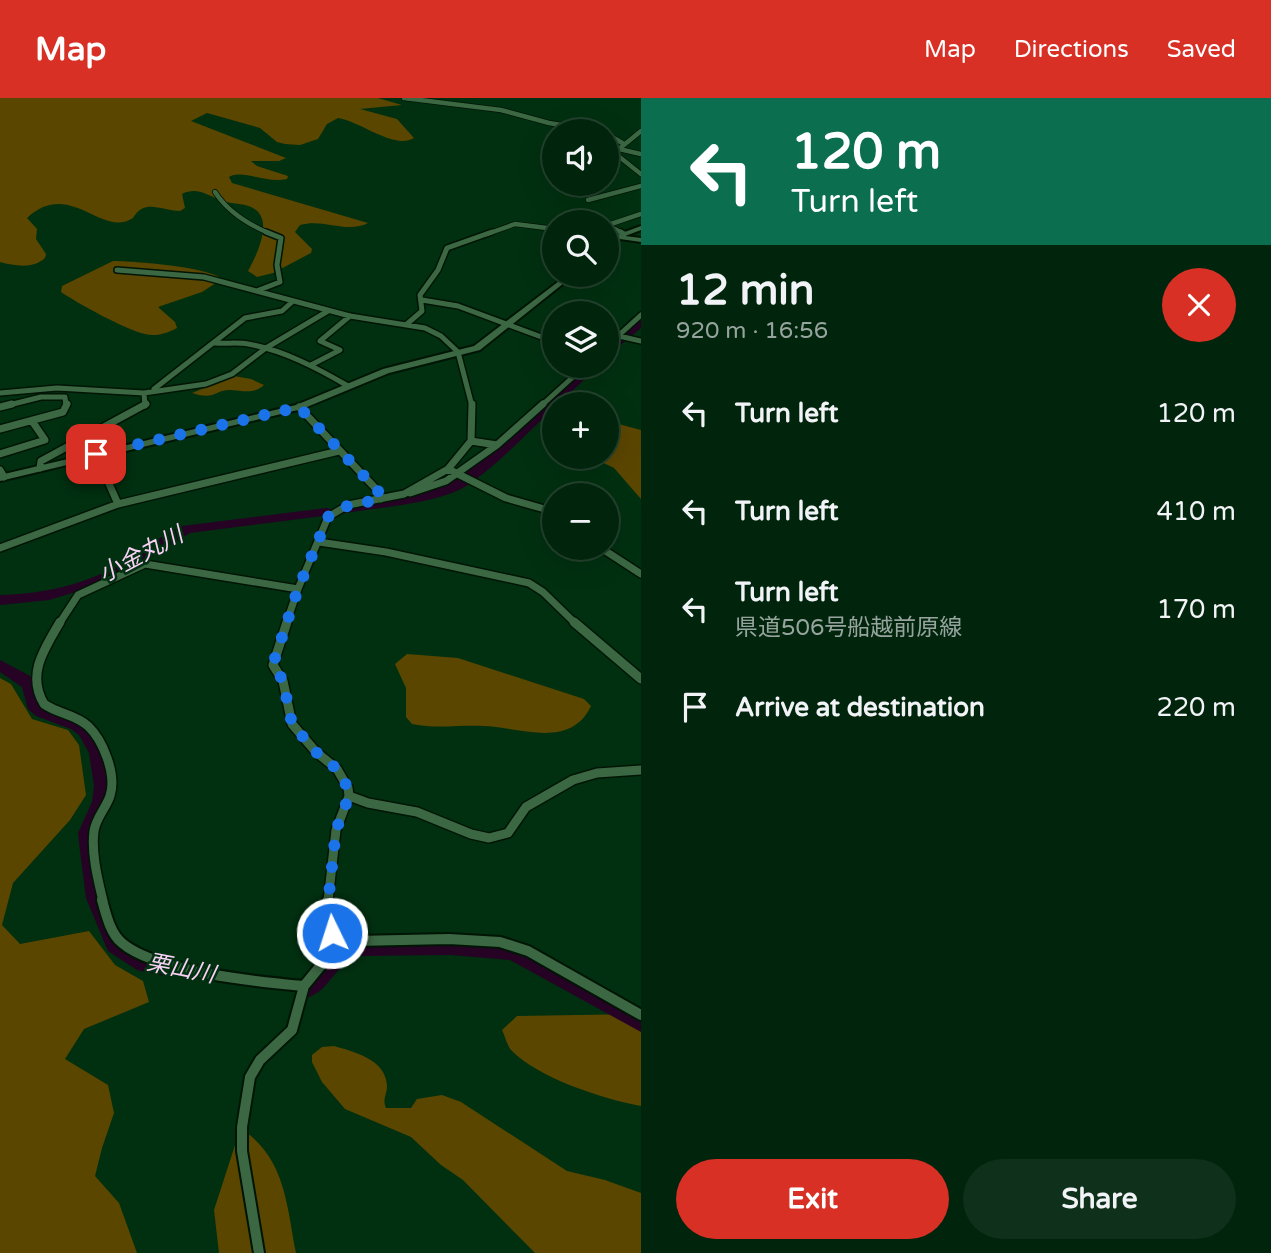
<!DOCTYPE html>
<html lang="en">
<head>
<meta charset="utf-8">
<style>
  :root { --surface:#01240c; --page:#0f301a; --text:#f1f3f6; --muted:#96a49d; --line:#23412d; --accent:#d93025 }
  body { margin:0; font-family:"Varela Round","Noto Sans JP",sans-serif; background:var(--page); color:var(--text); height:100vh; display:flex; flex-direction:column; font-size:26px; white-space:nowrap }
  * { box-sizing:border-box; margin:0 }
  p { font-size:23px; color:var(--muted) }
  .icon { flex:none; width:38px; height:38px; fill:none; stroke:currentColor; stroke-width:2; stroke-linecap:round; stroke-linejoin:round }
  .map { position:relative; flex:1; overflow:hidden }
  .details { display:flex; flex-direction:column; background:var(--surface); width:630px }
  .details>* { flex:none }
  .banner { background:#0b6e4f; color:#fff; overflow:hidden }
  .controls { position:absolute; left:542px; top:21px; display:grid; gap:14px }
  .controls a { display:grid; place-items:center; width:77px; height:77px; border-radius:50%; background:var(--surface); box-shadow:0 7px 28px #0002,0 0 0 2px var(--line); font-size:35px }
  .pin { position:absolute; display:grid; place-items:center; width:60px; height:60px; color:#fff; margin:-30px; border-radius:14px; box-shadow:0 4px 10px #0006 }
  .me { position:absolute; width:77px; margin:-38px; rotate:356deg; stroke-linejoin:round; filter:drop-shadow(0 0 5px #0008) }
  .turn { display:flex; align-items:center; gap:24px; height:147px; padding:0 35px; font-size:32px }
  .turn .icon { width:91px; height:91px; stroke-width:2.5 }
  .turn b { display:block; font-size:49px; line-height:60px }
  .round { display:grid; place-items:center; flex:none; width:74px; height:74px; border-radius:37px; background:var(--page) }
  .head { display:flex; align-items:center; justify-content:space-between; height:119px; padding:0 35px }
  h1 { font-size:42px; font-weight:700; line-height:52px }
  .cta { display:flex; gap:14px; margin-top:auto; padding:14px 35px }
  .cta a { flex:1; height:80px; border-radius:42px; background:var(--accent); color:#fff; font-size:28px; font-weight:700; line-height:80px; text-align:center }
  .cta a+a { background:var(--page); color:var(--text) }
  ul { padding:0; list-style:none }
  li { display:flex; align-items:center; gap:21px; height:98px; padding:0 35px }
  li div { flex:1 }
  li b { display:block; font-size:26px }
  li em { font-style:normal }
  header { display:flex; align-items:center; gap:42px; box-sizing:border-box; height:98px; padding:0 35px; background:var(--accent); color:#fff }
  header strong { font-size:33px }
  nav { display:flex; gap:38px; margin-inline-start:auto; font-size:24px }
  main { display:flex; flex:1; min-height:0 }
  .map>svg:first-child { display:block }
  .green { fill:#5b4600 }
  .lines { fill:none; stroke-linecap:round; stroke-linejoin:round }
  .river { fill:#260225; fill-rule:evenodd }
  .street-far4-casing { stroke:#011505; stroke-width:6 }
  .street-far3-casing { stroke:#011505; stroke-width:8 }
  .street-far2-casing { stroke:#011505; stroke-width:10 }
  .street-far1-casing { stroke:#011505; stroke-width:12 }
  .street-casing { stroke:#011505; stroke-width:14 }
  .secondary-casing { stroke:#011505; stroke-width:4 }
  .street-far4 { stroke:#3b6743; stroke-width:4.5 }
  .street-far3 { stroke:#3b6743; stroke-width:5 }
  .street-far2 { stroke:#3b6743; stroke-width:7 }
  .street-far1 { stroke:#3b6743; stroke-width:9 }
  .street { stroke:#3b6743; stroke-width:10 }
  .secondary { fill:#3b6743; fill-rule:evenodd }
  .route { stroke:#1a73e8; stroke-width:12; stroke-dasharray:0 21.6 }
  .labels { text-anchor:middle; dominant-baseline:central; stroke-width:5; stroke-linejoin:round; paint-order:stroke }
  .water-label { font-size:23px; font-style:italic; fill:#fad2f7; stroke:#013010 }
</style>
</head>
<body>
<header>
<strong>Map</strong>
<nav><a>Map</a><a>Directions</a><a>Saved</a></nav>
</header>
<main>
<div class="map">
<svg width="641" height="1155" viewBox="0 0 641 1155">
  <rect width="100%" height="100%" fill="#013010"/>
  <path class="green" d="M0,0h378l24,7 -42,4 37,10 17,19c-20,12 -54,-17 -76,-20l-11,6 -9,15 -18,6 -15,-1 -8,-2 -17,-14 -53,-15 -16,8 95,37 -7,3h-28l6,5 31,10 -1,3c-21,5 -44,-10 -58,-2l3,6 136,40c-21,11 -45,-5 -68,2l-5,7 17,17 -1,4 -38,20 -16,4 -9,-6c8,-15 28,-53 3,-64 -9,-4 -19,-3 -28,-6 -14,-5 -26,-15 -41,-7l3,14 -5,3c-19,0 -35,-13 -47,7 -31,21 -63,-40 -106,0l10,11 -1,10 10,15 -1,4c-12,11 -30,8 -45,4z
    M113,163c21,0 96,6 109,18l-20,13 -44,15 17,15 2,6c-10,5 -20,9 -32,6 -19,-4 -68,-31 -84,-42l1,-6z
    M234,278l17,3 13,6c-9,9 -21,6 -32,5 -18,-1 -16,11 -40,3z
    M607,323l34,9v69l-27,-31 -23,-11h16z
    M407,556l51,4 126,41 7,7c-21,44 -71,21 -108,20 -24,-1 -47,3 -71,-2l-6,-7v-29l-11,-24z
    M0,580l11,6 21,35 36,11 11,15 7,50 -16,25 -57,63 -11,42 18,19 69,-13 26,34 28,16 6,21 -65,27 -19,30 43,26 6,28 -12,35 -7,28 24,27 18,50h-137z
    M641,916v92c-38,-7 -103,-28 -130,-56 -4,-5 -6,-14 -9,-20l15,-14z
    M334,948c20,6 52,13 53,40 0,9 -5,13 -1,22h25l6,-9 25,-4 19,7 106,69 38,9 36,13v60h-106l-72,-73 -22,-15 -30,-28 -66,-28 -23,-27 -10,-20v-7l10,-8z
    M246,1034c40,30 41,76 50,121h-77l-5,-43 24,-74z"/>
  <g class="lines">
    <path class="river" d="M641,221v9l-34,28v-9z
      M587,268h12l-41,38h-3v3c-27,25 -63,64 -94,82 -29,15 -88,19 -122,25l-7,-4 7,-4 91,-15 21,-8 40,-30z
      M326,410l5,1v6l-141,18 -59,37 -29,14 -53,16 -49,5v-10c43,-1 84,-10 121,-31 21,-12 39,-29 61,-38z
      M0,562l30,16 9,13 3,14 6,5 35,13 8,6 14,26 7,33 -2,16 -14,31 10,65 16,41 20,14 38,10 3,6 -3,6 -7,3 -36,-8 -29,-19 -22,-53 -7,-55 -1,-10 14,-31 2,-16 -5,-33 -10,-18 -8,-6 -35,-13 -8,-7 -6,-22 -22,-15z
      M451,839l69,8 121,66v21l-131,-72 -59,-5 -95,1c-20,9 -27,34 -47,41l-7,-2 -3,-7 33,-40 23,-10z"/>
    <g class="street-far4-casing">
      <path id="street-far4" d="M404,0l97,12 48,13 48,8
        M641,33l-22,18 -7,2 29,23
        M607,36l17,10
        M619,51l22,5
        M215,94c13,20 34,33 56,42
        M588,102l53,-14
        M487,136l28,-10 40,5
        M624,136l-13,-7v-3l30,-10"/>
    </g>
    <g class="street-far3-casing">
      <path id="street-far3" d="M621,134l3,2
        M607,137l12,2
        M117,172l87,7 146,39 75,12 16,8 17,16 14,54
        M259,192l21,-8 -3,-17 4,-27 -15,-6
        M422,202l36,6 97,36
        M407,226l15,-13 -2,-16 18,-25 9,-22 45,-16
        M619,238l22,5
        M215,245c11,1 22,-1 33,1 35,6 69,24 100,42
        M607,248l34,-31
        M311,267l29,-15 -20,-9 30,-25
        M154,291l91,-71 37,-7 10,-9
        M0,295l57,-5 87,5 62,-9 26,-10 34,-26 62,-37
        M144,295l1,13
        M5,308l36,-9h24l1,9
        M541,308l44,-40"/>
    </g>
    <g class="street-far2-casing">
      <path id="street-far2" d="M0,309l12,-3
        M299,309l79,84 3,8
        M0,331l63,-17 4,-8
        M471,343l26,4 46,-41
        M0,356l45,-14 -13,-19
        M96,356l22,50
        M40,370l1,-7 105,-57
        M448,371l58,29 49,14
        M0,372l4,7
        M410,395l36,-12 51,-36
        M319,444l67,10 143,31 14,9 33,32
        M0,450l118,-44 221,-53
        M601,450l40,26
        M59,526l19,-29 67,-31 153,25 30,-72 20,-12 56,-11 44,-25 23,-28 1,-37
        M286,526l12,-35"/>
    </g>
    <g class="street-far1-casing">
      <path id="street-far1" d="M60,524c-15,26 -34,52 -16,82 14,10 31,10 44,22 15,14 29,49 22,70 -4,12 -14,22 -16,35 -3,22 4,49 9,70
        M287,524l-14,43 10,16 9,43 24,28 21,17 11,19 1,8 -13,34 -8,71
        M574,524l67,57
        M349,698l19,7 49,9 54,22 18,4 19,-5 18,-26 47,-27 24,-7 44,-3"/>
    </g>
    <g class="street-casing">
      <path id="street" d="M102,802c4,14 8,33 20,43 34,29 137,39 182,43
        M328,802l7,48
        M259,1155l-17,-102v-24l8,-50 10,-17 32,-30 12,-44 31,-38 20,-7 94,-2 51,3 28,9 113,64"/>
    </g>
    <g class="secondary-casing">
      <path id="secondary" d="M641,128v4l-16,6 16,2v4l-21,-3 -13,8v-5l15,-9z
        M567,177h7l-94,75 -91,23 -87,36 -302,72v-6l296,-70 87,-36 91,-23z"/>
    </g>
    <use href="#street-far4" class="street-far4"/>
    <use href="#street-far3" class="street-far3"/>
    <use href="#street-far2" class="street-far2"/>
    <use href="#street-far1" class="street-far1"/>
    <use href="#street" class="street"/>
    <use href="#secondary" class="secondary"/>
  </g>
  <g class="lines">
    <path class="route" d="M96,356l203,-47 79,84 3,8 -42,9 -11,9 -30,72 -25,75 10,17 9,43 24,28 21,17 11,19 1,8 -13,34 -8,73 4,30"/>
  </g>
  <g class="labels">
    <g class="water-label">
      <text transform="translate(141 457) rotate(-28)">小金丸川</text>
      <text transform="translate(181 871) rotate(11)">栗山川</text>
    </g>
  </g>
</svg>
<div class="controls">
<a><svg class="icon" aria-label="sound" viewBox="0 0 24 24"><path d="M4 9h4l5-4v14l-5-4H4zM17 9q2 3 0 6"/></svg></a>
<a><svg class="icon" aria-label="search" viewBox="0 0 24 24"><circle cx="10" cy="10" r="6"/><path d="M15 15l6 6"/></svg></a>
<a><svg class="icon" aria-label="layers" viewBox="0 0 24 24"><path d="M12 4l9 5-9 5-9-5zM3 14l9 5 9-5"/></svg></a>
<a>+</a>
<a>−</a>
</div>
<div class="pin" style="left:96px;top:356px;background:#d93025"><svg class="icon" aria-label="arrive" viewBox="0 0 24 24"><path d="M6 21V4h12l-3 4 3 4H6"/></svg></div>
<svg class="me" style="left:332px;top:835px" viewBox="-20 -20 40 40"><circle r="17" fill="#1a73e8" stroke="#fff" stroke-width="3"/><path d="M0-11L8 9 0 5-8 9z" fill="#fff"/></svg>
</div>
<section class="details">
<div class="banner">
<div class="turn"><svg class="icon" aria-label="left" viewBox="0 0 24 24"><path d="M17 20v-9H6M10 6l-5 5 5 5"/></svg><div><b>120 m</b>Turn left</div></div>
</div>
<div class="head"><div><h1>12 min</h1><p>920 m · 16:56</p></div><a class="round" style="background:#d93025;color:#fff"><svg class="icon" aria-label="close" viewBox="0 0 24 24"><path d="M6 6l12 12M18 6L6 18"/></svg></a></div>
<ul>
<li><svg class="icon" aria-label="left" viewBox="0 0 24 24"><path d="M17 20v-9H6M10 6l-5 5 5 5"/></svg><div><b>Turn left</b></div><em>120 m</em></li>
<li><svg class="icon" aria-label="left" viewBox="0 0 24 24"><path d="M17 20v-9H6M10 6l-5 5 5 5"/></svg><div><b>Turn left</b></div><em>410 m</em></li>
<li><svg class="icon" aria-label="left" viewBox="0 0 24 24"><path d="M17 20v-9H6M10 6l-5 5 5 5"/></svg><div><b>Turn left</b><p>県道506号船越前原線</p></div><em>170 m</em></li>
<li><svg class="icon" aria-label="arrive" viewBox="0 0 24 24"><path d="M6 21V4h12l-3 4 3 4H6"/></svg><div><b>Arrive at destination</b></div><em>220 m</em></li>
</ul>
<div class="cta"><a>Exit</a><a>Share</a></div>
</section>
</main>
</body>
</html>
